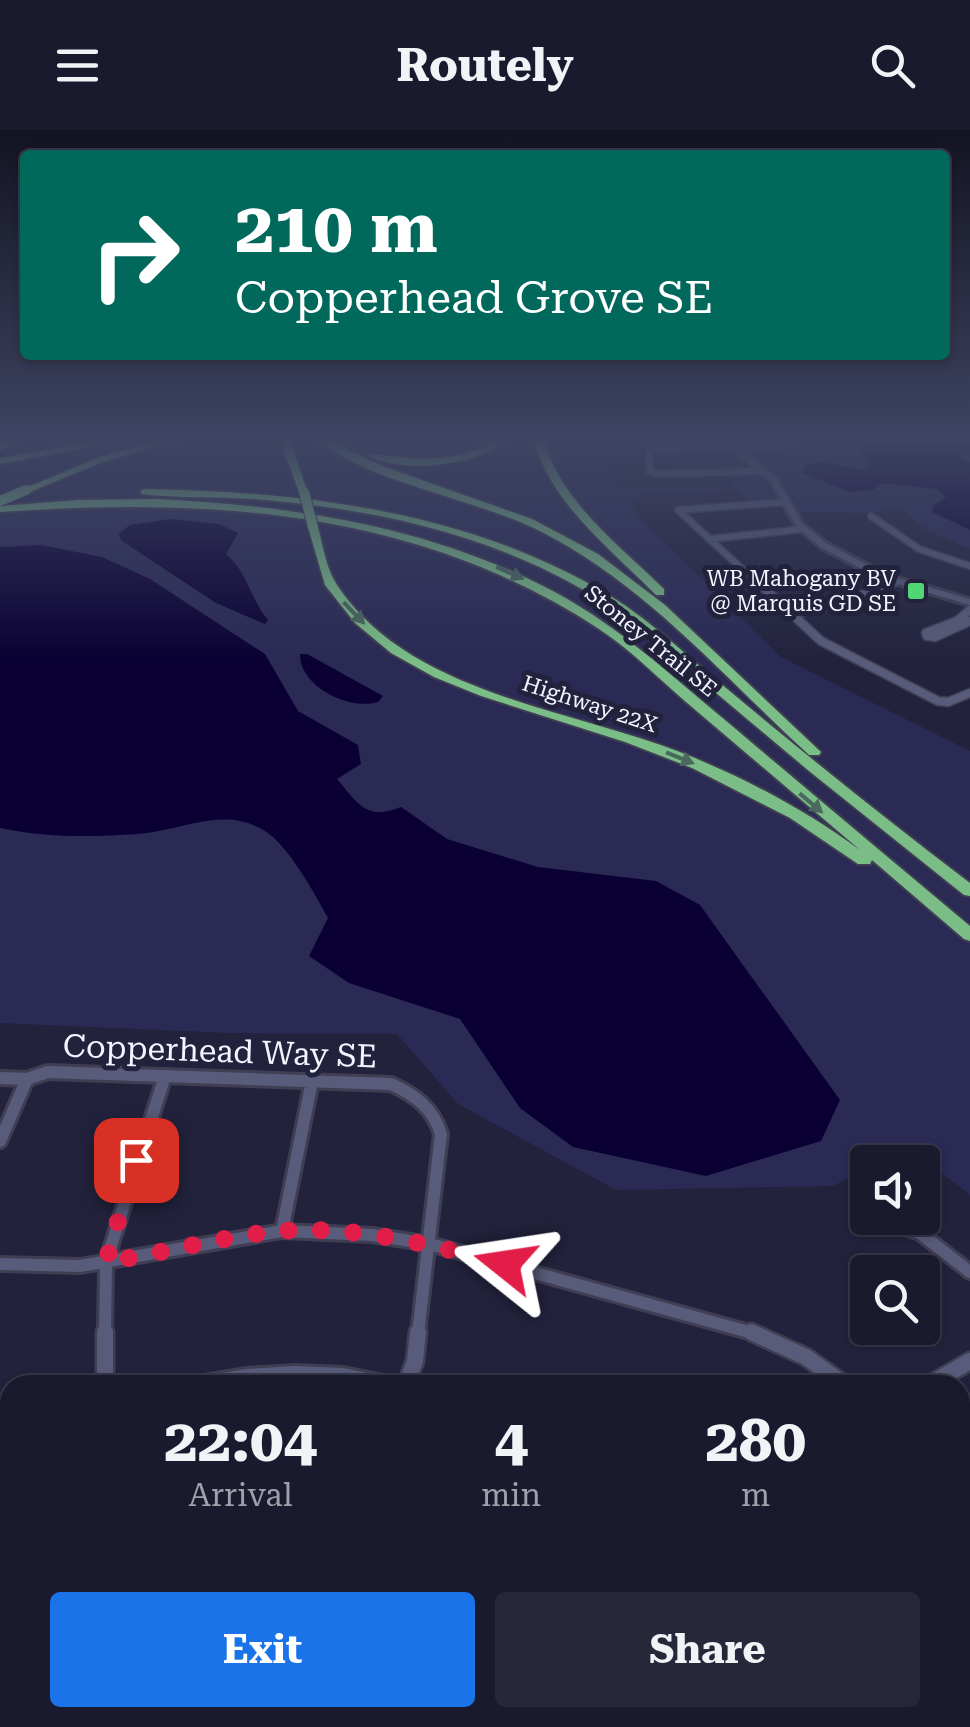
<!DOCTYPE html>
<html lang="en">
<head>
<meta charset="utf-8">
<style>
  :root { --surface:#1a1a2e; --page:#27273a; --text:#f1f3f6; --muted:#9fa1aa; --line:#38384a; --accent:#1a73e8 }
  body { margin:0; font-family:"Roboto Serif",serif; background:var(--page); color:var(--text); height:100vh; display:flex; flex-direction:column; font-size:38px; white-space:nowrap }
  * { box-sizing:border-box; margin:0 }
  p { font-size:32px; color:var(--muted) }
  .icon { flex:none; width:55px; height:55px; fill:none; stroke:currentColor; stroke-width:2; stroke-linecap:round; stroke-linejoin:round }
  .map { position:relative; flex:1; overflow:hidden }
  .side { position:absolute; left:0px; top:1245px; width:970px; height:352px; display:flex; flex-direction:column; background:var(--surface); border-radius:30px 30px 0 0; box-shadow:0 2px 8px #0004,0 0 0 2px var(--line) }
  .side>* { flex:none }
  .hud { position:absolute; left:20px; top:20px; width:930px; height:210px; border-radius:10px; box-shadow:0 2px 8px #0004,0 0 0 2px var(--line); background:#00695c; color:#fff; overflow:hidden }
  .controls { position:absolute; left:850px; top:1015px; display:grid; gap:20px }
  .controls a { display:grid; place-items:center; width:90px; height:90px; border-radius:10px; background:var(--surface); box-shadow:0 2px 8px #0004,0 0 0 2px var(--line); font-size:50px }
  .pin { position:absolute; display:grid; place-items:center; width:85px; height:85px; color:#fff; margin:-42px; border-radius:20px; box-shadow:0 5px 15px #0006 }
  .me { position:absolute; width:110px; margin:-55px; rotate:285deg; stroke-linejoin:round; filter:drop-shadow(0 0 8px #0008) }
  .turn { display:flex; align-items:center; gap:35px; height:210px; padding:0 50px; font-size:45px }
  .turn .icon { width:130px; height:130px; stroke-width:2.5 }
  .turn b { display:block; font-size:70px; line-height:85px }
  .eta { display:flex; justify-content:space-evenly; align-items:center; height:170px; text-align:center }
  .eta b { font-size:60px; font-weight:700; line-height:70px }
  .cta { display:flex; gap:20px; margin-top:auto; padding:20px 50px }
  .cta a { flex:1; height:115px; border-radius:10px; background:var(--accent); color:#fff; font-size:40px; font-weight:700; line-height:115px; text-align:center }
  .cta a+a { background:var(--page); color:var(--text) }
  header { display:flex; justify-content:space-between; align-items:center; height:130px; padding:0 50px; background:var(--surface); font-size:45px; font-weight:700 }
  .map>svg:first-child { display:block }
  .green { fill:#2a2a55 }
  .water { fill:#0a0033 }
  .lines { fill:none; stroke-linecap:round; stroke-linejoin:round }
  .minor-far3-casing { stroke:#3f3e53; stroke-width:9 }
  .minor-far2-casing { stroke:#3f3e53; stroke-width:11 }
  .minor-far1-casing { stroke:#3f3e53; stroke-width:18 }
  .minor-casing { stroke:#3f3e53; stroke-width:21 }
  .tertiary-casing { stroke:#3f3e53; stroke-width:6 }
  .motorway-casing { stroke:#3f3e53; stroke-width:4 }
  .minor-far3 { stroke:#585b7a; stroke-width:6 }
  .minor-far2 { stroke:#585b7a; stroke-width:8 }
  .minor-far1 { stroke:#585b7a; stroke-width:12 }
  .minor { stroke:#585b7a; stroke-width:16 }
  .tertiary { fill:#585b7a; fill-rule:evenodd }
  .motorway { fill:#7abd87; fill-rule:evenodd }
  .motorway-bridge-casing { stroke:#3f3e53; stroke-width:12; stroke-linecap:butt }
  .motorway-bridge { stroke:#7abd87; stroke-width:10 }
  .oneway { fill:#4a685e }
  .route { stroke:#e11d48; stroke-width:18; stroke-dasharray:0 32.4 }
  .poi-dot { fill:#50d674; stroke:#22223d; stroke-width:4 }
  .labels { text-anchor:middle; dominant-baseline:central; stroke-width:10; stroke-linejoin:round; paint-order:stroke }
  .far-poi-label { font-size:22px; fill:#f3f4ff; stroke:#22223d; text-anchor:end }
  .far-street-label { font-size:22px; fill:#f3f4ff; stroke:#22223d }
  .near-street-label { font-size:32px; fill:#f3f4ff; stroke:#22223d }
</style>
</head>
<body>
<header><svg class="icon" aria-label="menu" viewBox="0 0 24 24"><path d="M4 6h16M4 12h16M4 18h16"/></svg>Routely<svg class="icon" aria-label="search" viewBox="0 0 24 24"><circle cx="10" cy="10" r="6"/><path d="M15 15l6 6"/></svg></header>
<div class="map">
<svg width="970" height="1597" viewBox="0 0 970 1597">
  <rect width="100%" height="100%" fill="#22223d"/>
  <path class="green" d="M0,310h613l-5,27 9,17 18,4 99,-1 -6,-12h33l16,23 -30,2 -10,-11 -97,6 -11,6 11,18 141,138 189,94v444l-60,-47 -30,14h-12l-1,7 -34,17 -217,4 -158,-86 -61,-70 -168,-1 -229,-10z
    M831,310h139v109l-44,-19 -25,-22 -27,5 -75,-1 -17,-29 -28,-25 69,-5 10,-6z"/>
  <path class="water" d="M862,310h108v12l-11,5 11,6v67l-38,-18 1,-6 13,-9 -10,-8 -55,-6 -8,7 -23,2 -48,-19 3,-8 17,-3 44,9 5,-8 -12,-14 7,-6z
    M171,389l48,5 19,9 -12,21c20,16 25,46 42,66l-3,4 -49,-21 -94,-62 -4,-7 12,-9z
    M41,415l61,12 48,22 115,75 33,57 60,34 3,19 -24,15c21,25 30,42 64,28l46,32 91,28 118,14 44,24 140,195 -19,41 -115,35 -133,-29 -53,-39 -60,-89 -111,-36 -40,-27 19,-38c-13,-24 -40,-73 -63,-87 -42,-26 -83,0 -127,3 -48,3 -91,4 -138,-6v-281z
    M300,524h7l76,42 -5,6c-29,9 -79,-16 -78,-48z"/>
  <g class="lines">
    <g class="minor-far3-casing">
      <path id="minor-far3" d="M652,313l-3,6 141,-4 9,-5
        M649,319l1,23 7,2 106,-3
        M871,386l48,33 51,17
        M709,409l95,-10
        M748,444l16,-2
        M766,461l-88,-81 108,-8
        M874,461l23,-9"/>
    </g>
    <g class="minor-far2-casing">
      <path id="minor-far2" d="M764,458l57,53 117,60 10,1 22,-9
        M790,484l52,-11 38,-15
        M927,506l-1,-3 31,-12 13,-11
        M927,506l8,1 35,-16"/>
    </g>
    <g class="minor-far1-casing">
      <path id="minor-far1" d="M0,948l27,1
        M0,1011l27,-62 21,-7 343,12c24,11 42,24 50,50l-23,200
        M905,1098l15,5 50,39
        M282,1101l30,-150
        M0,1134l80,2 202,-35 90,4 58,9 326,90
        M105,1204l1,-72 59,-186"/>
    </g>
    <g class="minor-casing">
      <path id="minor" d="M751,1202l55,25 39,28
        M105,1255v-53
        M406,1255l9,-24 3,-29
        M929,1255l41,-24
        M0,1506h10
        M653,1588l15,9"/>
    </g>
    <g class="tertiary-casing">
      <path id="tertiary" d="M723,310h7l47,39 25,44 24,20 61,32 83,24v6l-89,-26 -61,-32 -24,-21 -25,-44z
        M295,1236l48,2 55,11 3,6 -106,-3 -45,3h-61l3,-6 6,-2 48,-8z
        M0,1272l10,1v16l-10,-1z
        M0,1293l10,1v18l-10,-1z
        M960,1526l10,6v27l-10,-6z
        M960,1569l10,6v22h-11l-7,-9h8z"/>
    </g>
    <g class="motorway-casing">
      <path id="motorway" d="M12,310h13l-25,10v-6z
        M105,310h20l-125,24v-6z
        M165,310h15l-75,21 -75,31 -9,-2 78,-33z
        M280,310h10l18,54 -9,-2z
        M317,310h12l53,26 150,53 66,35 67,51 156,147 -2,3h-10c-82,-75 -156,-162 -254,-216 -72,-41 -173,-50 -238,-99z
        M497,310h11c-33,26 -103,34 -140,16 10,-3 21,0 32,1 34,4 68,1 97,-17z
        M534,310h10c16,61 76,106 120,149v6h-8c-44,-45 -106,-92 -122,-155z
        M145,359c158,3 316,21 455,101 47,26 85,65 126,98 80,67 161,132 244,195v13l-6,-1 -155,-124 -182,-153c-106,-76 -234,-107 -362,-118 -41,-4 -83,-1 -124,-6v-4z
        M158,369c133,7 263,26 383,86 72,35 129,90 190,140 79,67 159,134 239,201v15l-6,-2 -92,-79 -2,4h-12l-68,-46 -98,-50 -67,-26 -144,-46 -47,-19 -43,-24 -36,-30 -30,-38 -17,-58 5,-3 5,3c5,19 8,41 19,58 71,108 231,124 343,167 63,25 124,57 180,98 -58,-49 -116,-99 -174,-148 -28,-24 -56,-53 -87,-73 -182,-119 -388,-132 -599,-117v-6l79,-6z"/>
    </g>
    <use href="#minor-far3" class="minor-far3"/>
    <use href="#minor-far2" class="minor-far2"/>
    <use href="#minor-far1" class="minor-far1"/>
    <use href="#minor" class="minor"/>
    <use href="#tertiary" class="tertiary"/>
    <use href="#motorway" class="motorway"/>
    <g class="motorway-bridge-casing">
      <path id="motorway-bridge" d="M304,362l9,35
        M0,371l26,-11"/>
    </g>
    <use href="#motorway-bridge" class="motorway-bridge"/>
  </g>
  <defs><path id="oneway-solid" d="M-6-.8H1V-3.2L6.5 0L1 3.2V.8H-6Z" transform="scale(2.5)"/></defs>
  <g class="oneway">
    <use href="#oneway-solid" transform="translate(510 443) rotate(24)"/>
    <use href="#oneway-solid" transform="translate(354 483) rotate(46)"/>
    <use href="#oneway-solid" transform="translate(680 628) rotate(22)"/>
    <use href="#oneway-solid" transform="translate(811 673) rotate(40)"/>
  </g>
  <linearGradient id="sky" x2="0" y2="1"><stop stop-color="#131322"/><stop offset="0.58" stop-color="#3e4462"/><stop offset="1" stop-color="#3e4462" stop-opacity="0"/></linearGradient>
  <rect width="970" height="533" fill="url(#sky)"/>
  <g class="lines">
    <path class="route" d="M136,1030l-30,102c57,-9 114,-25 173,-31 76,-6 153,14 226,33"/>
  </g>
  <rect class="poi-dot" x="906" y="451" width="20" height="20" rx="5"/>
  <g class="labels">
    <g class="far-poi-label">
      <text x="896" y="448">WB Mahogany BV<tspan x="896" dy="25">@ Marquis GD SE</tspan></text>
    </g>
    <g class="far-street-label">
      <text transform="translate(651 511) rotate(39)">Stoney Trail SE</text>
      <text transform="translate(590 574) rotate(18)">Highway 22X</text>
    </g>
    <g class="near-street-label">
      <text transform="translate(220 921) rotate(2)">Copperhead Way SE</text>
    </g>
  </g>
</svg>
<div class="controls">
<a><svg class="icon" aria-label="sound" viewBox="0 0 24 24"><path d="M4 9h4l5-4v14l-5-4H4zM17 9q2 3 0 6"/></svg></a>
<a><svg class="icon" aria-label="search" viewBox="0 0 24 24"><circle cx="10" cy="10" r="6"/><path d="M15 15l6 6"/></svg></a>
</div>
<div class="pin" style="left:136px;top:1030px;background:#d93025"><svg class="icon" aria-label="arrive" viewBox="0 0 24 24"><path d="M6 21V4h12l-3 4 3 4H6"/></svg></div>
<svg class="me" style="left:505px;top:1134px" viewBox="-20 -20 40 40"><path d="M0-17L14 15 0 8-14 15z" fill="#e11d48" stroke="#fff" stroke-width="4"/></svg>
<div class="hud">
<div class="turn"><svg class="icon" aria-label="right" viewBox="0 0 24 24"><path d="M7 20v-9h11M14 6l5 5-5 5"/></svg><div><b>210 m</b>Copperhead Grove SE</div></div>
</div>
<section class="side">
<div class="eta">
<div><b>22:04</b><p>Arrival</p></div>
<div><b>4</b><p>min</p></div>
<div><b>280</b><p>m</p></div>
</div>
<div class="cta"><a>Exit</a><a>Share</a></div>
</section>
</div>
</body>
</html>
